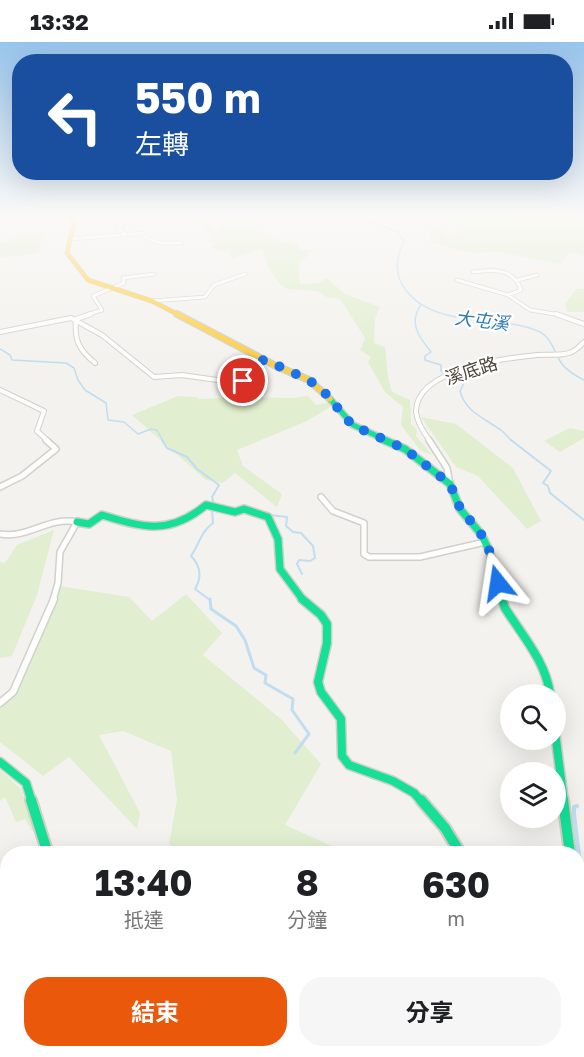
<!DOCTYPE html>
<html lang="zh-TW">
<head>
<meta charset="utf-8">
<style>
  :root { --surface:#fff; --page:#f6f6f6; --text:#202124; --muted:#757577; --accent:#ea580c }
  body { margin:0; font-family:"Golos Text","Noto Sans TC",sans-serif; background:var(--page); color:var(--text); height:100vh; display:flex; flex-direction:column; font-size:22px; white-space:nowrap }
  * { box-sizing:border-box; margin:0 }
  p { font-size:20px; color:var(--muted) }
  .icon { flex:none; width:33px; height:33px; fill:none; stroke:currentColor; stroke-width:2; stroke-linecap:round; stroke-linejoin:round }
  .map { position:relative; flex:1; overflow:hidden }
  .panel { position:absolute; left:0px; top:804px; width:585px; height:212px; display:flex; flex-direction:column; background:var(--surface); border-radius:24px 24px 0 0; box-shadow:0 6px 24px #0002 }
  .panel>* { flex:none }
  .hud { position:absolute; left:12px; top:12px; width:561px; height:126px; border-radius:24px; box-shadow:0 6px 24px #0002; background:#1a4fa0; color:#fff; overflow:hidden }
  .tools { position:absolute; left:500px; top:642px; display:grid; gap:12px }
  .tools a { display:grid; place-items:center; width:66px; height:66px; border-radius:50%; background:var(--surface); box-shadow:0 6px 24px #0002; font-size:30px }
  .pin { position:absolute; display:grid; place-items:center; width:51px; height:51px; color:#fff; margin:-26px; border:3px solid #fff; border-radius:50%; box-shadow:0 2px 6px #0007 }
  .me { position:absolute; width:66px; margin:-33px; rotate:345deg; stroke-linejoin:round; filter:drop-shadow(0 0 4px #0008) }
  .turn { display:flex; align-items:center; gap:21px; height:126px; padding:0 24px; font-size:27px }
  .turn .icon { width:78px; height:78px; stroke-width:2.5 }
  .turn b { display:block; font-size:42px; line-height:51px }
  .eta { display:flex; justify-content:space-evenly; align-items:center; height:102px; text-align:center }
  .eta b { font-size:36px; font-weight:700; line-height:42px }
  .button { display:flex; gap:12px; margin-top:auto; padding:12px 24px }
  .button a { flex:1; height:69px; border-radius:24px; background:var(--accent); color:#fff; font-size:24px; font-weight:700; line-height:69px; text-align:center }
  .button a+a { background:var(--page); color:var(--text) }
  .status { display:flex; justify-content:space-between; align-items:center; height:42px; padding:0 30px; background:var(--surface); direction:ltr }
  .status svg { height:16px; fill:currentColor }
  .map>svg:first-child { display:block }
  .green { fill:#e1eecf }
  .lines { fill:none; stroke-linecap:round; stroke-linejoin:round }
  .stream-far3 { stroke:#c0ddf1; stroke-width:1.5 }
  .stream-far2 { stroke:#c0ddf1; stroke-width:2 }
  .stream-far1 { stroke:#c0ddf1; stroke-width:3 }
  .stream { stroke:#c0ddf1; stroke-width:4 }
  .street-far3-casing { stroke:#d2d0cb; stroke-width:4.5 }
  .street-far2-casing { stroke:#d2d0cb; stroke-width:6 }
  .street-far1-casing { stroke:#d2d0cb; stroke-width:8 }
  .street-casing { stroke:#d2d0cb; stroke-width:9 }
  .fast-far3-casing { stroke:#d3cfc5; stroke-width:8 }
  .fast-far2-casing { stroke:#d3cfc5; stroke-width:10 }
  .fast-far1-casing { stroke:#d3cfc5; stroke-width:11 }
  .fast-casing { stroke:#d3cfc5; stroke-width:14 }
  .slow-far1-casing { stroke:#d3cfc5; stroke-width:5 }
  .slow-casing { stroke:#d3cfc5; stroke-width:8 }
  .street-far3 { stroke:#fdfdfc; stroke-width:3 }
  .street-far2 { stroke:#fdfdfc; stroke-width:4 }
  .street-far1 { stroke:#fdfdfc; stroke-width:5 }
  .street { stroke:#fdfdfc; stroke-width:6 }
  .fast-far3 { stroke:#16e098; stroke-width:5 }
  .fast-far2 { stroke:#16e098; stroke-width:7 }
  .fast-far1 { stroke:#16e098; stroke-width:8 }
  .fast { stroke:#16e098; stroke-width:10 }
  .slow-far1 { stroke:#ffcf43; stroke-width:4 }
  .slow { stroke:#ffcf43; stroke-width:5 }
  .route { stroke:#1a73e8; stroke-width:10; stroke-dasharray:0 18 }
  .labels { text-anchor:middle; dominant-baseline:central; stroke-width:4.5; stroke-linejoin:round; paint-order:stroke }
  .far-water-label { font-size:18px; font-style:italic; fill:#2e7ab2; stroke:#fff }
  .far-street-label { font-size:18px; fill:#4b4439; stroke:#fff }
</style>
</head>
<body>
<div class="status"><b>13:32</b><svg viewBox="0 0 49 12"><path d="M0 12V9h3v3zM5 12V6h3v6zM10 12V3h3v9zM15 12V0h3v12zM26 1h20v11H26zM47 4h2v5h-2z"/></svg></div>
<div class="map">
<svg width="584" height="1015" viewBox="0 0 584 1015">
  <rect width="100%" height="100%" fill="#f4f2ee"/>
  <path class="green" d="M188,174h20l6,15 5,3v5l2,-1 -3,-10c13,-10 22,-12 39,-12l-25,13 18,-1 10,3 21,11 11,-1 10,9h10l-13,14 1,20 19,-1 8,-5 18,16 35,13 -5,12 -1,24 11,4 3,31 4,14 18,8 1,24 6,6 -1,6 16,19 -12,-5 -19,-25 2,-18 -18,-15 -17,-30 3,-5 -11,-7 5,-12 -25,-39 -14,-2 -8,-6 -31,-2 -7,-5 -12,-17 -6,-18 -30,10 -3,-7 -18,-4 4,-5 -4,-2 1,-6 -8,-4 -4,-10z
    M433,174h151v40l-15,-4 -9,12 -60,-12 -27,1 -42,-10 -1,-14 11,-1 5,8 20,-4z
    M17,194h25l-3,17 -39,5v-15h5z
    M576,247h8v23h-17l-2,-8z
    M178,354l18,1 3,2 44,-2 49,1 16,-2 8,9 13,-3 1,5 -23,14 -70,29 6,16 39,28 -5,13 -42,-34 -12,10 -17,-3 -74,-65z
    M421,375l35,7 57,44 28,53 -14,8 -49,-53 -22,-9z
    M570,386l14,3v7l-24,14 -16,-11z
    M54,488l-17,65 -25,61 -12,2v-96l5,1 12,-18z
    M59,544l70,11 23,24 34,-27 36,39 -19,22 79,65 39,44 -36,61 62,28h-171l-7,-9 8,-44 -6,-49 -48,-20 -24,4 41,78 -3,16 -68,-72 -26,19 -43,-34v-39l17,-22z
    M0,728l21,19 17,45 -7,-4 -6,-11 -9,3 -11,-25 -5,4z
    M416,1008h58l2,7h-60z"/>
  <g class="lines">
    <path class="stream-far3" d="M351,174l47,16 6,9c-8,16 -10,33 1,48 29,40 91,25 133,42 14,6 16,22 24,33 5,7 14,12 22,16
      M421,263c-13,18 -2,32 10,47l-6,4v4l16,5v6l23,12 -4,8c6,22 25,27 42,40 4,3 6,7 10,10
      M0,307l10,6 2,5 54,3 8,5 4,12 7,10 21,13 2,17 16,2 14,12 13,-5 6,1 6,11"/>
    <path class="stream-far2" d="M162,398l5,8 20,9 10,12 22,16 -7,12 2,7
      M511,398l40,31 -8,12 5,3 2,7 34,27
      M270,473l17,2 -1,9 7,6 8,1 12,13 2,12 -5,3 -11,-1 -2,4 5,10
      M210,558l-15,-11c7,-12 6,-23 -4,-33 9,-13 9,-23 22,-33l-1,-13"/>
    <path class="stream-far1" d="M210,557l1,10 25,17 9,14 9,28 12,7 -1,8 28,16 -1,11 17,24 -14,19"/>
    <path class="stream" d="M577,764l-3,1v7l6,50 -2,33
      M510,1008l1,7"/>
    <g class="street-far3-casing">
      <path id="street-far3" d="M124,191l-6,-5 13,-12
        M70,197l74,-6v4l16,6h22
        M473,230c19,-3 41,-4 48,18l-13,5
        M457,238l51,15 22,15 31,5
        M518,238l19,-5
        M152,259l53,-4 9,-12 31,-11
        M86,273l16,-5 -9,-14 31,-13 -1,-5 31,-4"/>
    </g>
    <g class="street-far2-casing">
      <path id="street-far2" d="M91,272l-15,5c-2,21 3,31 19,44
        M556,272l28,10
        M0,290l71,-14 31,17 52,42 28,-2 56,8 8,-5 -2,-10 4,-5 17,-3
        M0,348l44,21 -7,20 11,10
        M430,399c-6,-8 -13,-19 -14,-29 -1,-43 90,-54 121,-57 11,-1 22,1 32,-2 7,-2 10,-6 15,-11"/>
    </g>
    <g class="street-far1-casing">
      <path id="street-far1" d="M429,398l18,28 3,16
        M0,445l22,-11 34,-27 -10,-9
        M321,455l12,14 31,12v31l5,3h51l65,-15
        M0,492c28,5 49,-18 77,-12l-17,30 -2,31 -5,17"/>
    </g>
    <g class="street-casing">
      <path id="street" d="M0,661l13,-11 41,-93"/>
    </g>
    <g class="fast-far3-casing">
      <path id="fast-far3" d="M330,357l23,26 35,16"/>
    </g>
    <g class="fast-far2-casing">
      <path id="fast-far2" d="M384,398l21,9 45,35 10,25 21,25 8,16 14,50
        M77,480l12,2 13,-9c42,13 68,20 104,-10l29,7 9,-3 24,8 10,22 2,30 23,31"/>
    </g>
    <g class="fast-far1-casing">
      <path id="fast-far1" d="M302,557l19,16 6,9v19l-9,39 3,10 20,27 1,37 7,9 44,16 21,12 8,9
        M502,557l3,9c17,27 41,54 45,86
        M555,690l9,70
        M0,720l26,21 6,19"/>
    </g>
    <g class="fast-casing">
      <path id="fast" d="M31,758l17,54
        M421,758l24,28 16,26
        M563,758l7,54
        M285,1008l4,7
        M491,1008l2,7
        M371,1015l1,-7"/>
    </g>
    <g class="slow-far1-casing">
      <path id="slow-far1" d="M69,174l5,7 -7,30 21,27 64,21 27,14"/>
    </g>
    <g class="slow-casing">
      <path id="slow" d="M177,272l99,52 33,14 21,19"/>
    </g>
    <use href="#street-far3" class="street-far3"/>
    <use href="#street-far2" class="street-far2"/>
    <use href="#street-far1" class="street-far1"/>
    <use href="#street" class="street"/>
    <use href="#fast-far3" class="fast-far3"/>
    <use href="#fast-far2" class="fast-far2"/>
    <use href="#fast-far1" class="fast-far1"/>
    <use href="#fast" class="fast"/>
    <use href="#slow-far1" class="slow-far1"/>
    <use href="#slow" class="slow"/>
  </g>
  <linearGradient id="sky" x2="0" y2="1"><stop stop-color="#98c4ec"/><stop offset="0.55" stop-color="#faf9f7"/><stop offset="1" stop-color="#faf9f7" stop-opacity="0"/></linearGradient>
  <rect width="584" height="316" fill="url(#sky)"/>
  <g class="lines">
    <path class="route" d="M243,339l3,-3 -2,-10 4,-5 17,-3 44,20 17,14 26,31 53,24 45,35 10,24 21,26 8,16 9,33"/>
  </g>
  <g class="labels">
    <g class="far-water-label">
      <text transform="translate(482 278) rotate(7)">大屯溪</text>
    </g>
    <g class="far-street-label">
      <text transform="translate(471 328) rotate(-18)">溪底路</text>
    </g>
  </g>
</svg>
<div class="tools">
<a><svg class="icon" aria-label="search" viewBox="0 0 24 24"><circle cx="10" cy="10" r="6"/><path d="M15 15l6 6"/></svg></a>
<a><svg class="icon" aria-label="layers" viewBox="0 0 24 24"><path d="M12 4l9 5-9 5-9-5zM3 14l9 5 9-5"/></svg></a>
</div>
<div class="pin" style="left:243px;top:339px;background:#d93025"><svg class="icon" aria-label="arrive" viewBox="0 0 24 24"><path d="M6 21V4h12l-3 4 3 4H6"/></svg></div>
<svg class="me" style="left:498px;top:541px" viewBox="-20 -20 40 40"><path d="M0-17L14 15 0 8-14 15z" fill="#1a73e8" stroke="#fff" stroke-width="4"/></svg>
<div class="hud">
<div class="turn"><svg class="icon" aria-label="left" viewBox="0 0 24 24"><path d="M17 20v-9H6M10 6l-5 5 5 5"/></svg><div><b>550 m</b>左轉</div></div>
</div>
<section class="panel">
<div class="eta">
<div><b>13:40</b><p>抵達</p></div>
<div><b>8</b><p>分鐘</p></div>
<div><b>630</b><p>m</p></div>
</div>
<div class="button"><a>結束</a><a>分享</a></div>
</section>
</div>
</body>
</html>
